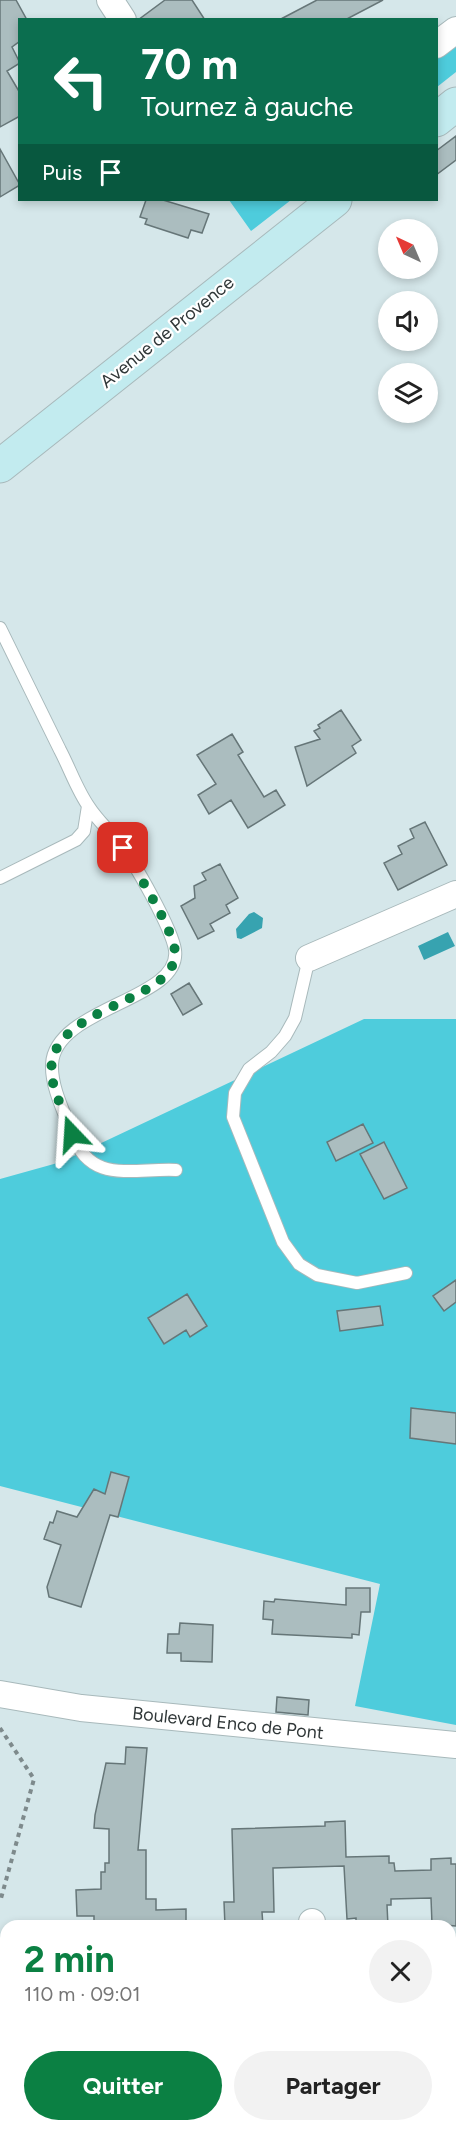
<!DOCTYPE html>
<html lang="fr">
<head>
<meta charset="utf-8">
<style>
  :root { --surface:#fff; --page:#f2f2f2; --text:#222; --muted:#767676; --accent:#0b8043 }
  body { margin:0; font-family:Figtree,sans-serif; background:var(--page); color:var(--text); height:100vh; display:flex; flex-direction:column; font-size:22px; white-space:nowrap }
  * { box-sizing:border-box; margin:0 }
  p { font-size:20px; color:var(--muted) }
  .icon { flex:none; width:33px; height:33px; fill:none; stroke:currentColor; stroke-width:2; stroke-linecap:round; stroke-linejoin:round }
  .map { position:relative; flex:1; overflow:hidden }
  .drawer { position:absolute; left:0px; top:1920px; width:456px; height:212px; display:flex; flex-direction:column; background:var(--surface); border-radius:18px 18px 0 0; box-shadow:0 3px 9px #0003 }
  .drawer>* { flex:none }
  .banner { position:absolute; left:18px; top:18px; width:420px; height:183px; border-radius:0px; box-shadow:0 3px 9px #0003; background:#0b6e4f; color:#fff; overflow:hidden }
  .needle { width:39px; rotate:316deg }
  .buttons { position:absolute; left:378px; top:219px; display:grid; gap:12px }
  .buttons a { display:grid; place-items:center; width:60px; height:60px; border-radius:50%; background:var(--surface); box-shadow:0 3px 9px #0003; font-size:30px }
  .pin { position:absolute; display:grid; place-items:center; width:51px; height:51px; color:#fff; margin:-26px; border-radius:12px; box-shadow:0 3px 9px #0006 }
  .me { position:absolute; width:66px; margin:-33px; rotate:340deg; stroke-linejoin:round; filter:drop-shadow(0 0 4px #0008) }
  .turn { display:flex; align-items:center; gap:21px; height:126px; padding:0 24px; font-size:27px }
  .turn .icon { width:78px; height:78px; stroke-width:2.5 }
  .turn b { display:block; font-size:42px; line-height:51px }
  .then { display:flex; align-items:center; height:57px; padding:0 24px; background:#0003; gap:12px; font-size:22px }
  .round { display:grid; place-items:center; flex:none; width:63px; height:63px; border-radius:32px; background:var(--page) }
  .overview { display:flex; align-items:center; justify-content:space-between; height:102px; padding:0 24px }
  h1 { font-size:36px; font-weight:700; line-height:45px; color:var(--accent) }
  .button { display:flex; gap:12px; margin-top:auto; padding:12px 24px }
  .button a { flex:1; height:69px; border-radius:36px; background:var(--accent); color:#fff; font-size:24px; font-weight:700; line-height:69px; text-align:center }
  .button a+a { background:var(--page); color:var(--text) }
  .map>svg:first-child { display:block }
  .green { fill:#4eccdc }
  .water { fill:#37a3b0 }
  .building { fill:#abbdbf; stroke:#667678; stroke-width:1.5 }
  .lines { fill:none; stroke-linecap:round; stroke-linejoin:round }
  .service-casing { stroke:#a8b9bb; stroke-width:14 }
  .minor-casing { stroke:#a8b9bb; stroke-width:28 }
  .secondary-casing { stroke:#a8b9bb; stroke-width:35 }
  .path { stroke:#7e8a8c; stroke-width:4; stroke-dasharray:4.5 4.5; stroke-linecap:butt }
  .service { stroke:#fff; stroke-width:12 }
  .minor { stroke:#fff; stroke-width:26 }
  .secondary { stroke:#c2ebef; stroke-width:33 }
  .route { stroke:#0b8043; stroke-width:10; stroke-dasharray:0 18 }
  .labels { text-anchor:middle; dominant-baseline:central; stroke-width:4.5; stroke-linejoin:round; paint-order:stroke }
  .street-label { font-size:18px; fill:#303738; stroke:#fff }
</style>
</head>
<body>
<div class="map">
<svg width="456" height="2131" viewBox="0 0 456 2131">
  <rect width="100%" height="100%" fill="#d5e7ea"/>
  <path class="green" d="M456,39v33l-19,15v-33z
    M229,200h62l-40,31z
    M364,1019h92v706l-101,-19 25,-122 -380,-98v-307l61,-17z"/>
  <path class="water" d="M254,912l9,6 -1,10 -21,11 -4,-1 -1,-9 13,-15z
    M448,932l7,14 -31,14 -6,-14z"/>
  <path class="building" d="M0,0h16l11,20h-7v21l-8,6 8,16 -13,8 13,22v23l-20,11z
    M165,0h27l13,20h-67z
    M317,0h66l-38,20h-66z
    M456,136v24l-20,15v-24z
    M0,149l20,36 -20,12z
    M146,200h17l46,14 -7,19 -11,-3 -3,8 -43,-14 2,-5 -7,-2z
    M341,710l20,30 -9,6 4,7 -49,33 -12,-39 25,-8 -6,-8 6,-3 -2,-3z
    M232,734l11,18 -5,3 26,42 12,-7 9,15 -37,23 -17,-28 -22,14 -11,-19 18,-11 -19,-29z
    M425,822l22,43 -49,25 -14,-27 18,-9 -4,-8 16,-8 -4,-9z
    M220,864l18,34 -12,7 4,8 -20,11 4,7 -16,8 -17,-33 14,-8 -1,-12 12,-6 -4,-7z
    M189,983l13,21 -19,11 -12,-21z
    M363,1124l10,19 -37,18 -9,-19z
    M384,1142l23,46 -23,11 -24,-45z
    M456,1280v22l-12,9 -11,-15z
    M187,1294l20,32 -17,11 -4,-7 -22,14 -16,-26z
    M380,1306l3,19 -43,6 -3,-20z
    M411,1408l45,5v31l-46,-6z
    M111,1472l18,5 -11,40 -8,-2 -29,92 -32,-10 -2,-10 14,-42 -17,-6 6,-17 3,1 4,-12 20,6 17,-28 11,5z
    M346,1588h24v24h-9l-2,23 -7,-1v4l-80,-4 1,-14 -10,-1 1,-18 10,1 1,-3 71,6z
    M180,1623l33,2 -1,37 -31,-1v-8h-14l1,-19h11z
    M277,1697l32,3 -1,15 -32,-3z
    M126,1747l21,1 -9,102h8v49h10v11l30,-1v17h-92v-10h-17l-1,-26 25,-1v-17h4v-9h4v-34l-15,-1 1,-13 11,-52 19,1z
    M345,1821l1,36 43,-1v7h5l1,8 36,-1v-11l20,-1v6h5v62l-24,-2 -1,-26 -40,1v6h-4l1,21h-32v-8l-9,1 -3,-53 -71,2 1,44h-12l1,14h-38l-1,-24h10l-2,-73 93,-3v-4z"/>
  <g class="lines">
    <g class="service-casing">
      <path id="service" d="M0,628c20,41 40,81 60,122 10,19 17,40 29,57 9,14 22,25 32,39 14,17 51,83 54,104 7,50 -120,57 -123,114 -1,23 12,48 20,69 18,52 60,35 104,37
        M0,878l76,-38 8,-9 4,-25
        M309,958l-14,60 -10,18 -14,16 -22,17 -14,24 -2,24 50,125 16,22 18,11 40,8 49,-10"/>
    </g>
    <g class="minor-casing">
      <path id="minor" d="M110,0l13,20
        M436,45l20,-15
        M309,958l147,-64
        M0,1694l81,14 375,37
        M312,1922v4
        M450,2003l6,1
        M183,2126v5"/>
    </g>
    <g class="secondary-casing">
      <path id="secondary" d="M436,120l20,-16
        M0,466l335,-266"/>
    </g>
    <path class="path" d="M0,1728l34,51 -34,123"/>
    <use href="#service" class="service"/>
    <use href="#minor" class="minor"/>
    <use href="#secondary" class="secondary"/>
  </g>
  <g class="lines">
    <path class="route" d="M72,1134c-6,-18 -17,-38 -20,-56 -11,-72 122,-73 123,-124 1,-22 -40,-84 -52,-106"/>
  </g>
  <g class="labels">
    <g class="street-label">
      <text transform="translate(167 332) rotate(-39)">Avenue de Provence</text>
      <text transform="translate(228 1723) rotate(6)">Boulevard Enco de Pont</text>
    </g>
  </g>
</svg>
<div class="buttons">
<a><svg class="needle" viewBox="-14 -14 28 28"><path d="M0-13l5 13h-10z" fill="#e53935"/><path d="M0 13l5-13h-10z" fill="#767676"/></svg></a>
<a><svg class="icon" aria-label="sound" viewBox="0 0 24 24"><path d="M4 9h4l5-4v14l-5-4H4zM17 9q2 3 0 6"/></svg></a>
<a><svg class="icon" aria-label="layers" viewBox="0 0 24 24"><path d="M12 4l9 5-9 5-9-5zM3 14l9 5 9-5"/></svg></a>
</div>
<div class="pin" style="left:123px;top:848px;background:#d93025"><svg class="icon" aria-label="arrive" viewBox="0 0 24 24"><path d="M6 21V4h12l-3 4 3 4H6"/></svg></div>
<svg class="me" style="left:72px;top:1134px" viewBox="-20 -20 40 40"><path d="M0-17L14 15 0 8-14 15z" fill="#0b8043" stroke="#fff" stroke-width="4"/></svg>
<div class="banner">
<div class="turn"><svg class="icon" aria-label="left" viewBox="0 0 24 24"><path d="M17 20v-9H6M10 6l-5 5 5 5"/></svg><div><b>70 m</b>Tournez à gauche</div></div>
<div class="then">Puis<svg class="icon" aria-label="arrive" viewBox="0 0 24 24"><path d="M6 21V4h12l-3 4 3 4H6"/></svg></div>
</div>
<section class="drawer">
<div class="overview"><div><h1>2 min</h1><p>110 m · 09:01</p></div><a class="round"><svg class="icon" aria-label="close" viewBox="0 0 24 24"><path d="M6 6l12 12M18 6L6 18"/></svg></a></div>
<div class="button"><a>Quitter</a><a>Partager</a></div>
</section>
</div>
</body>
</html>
